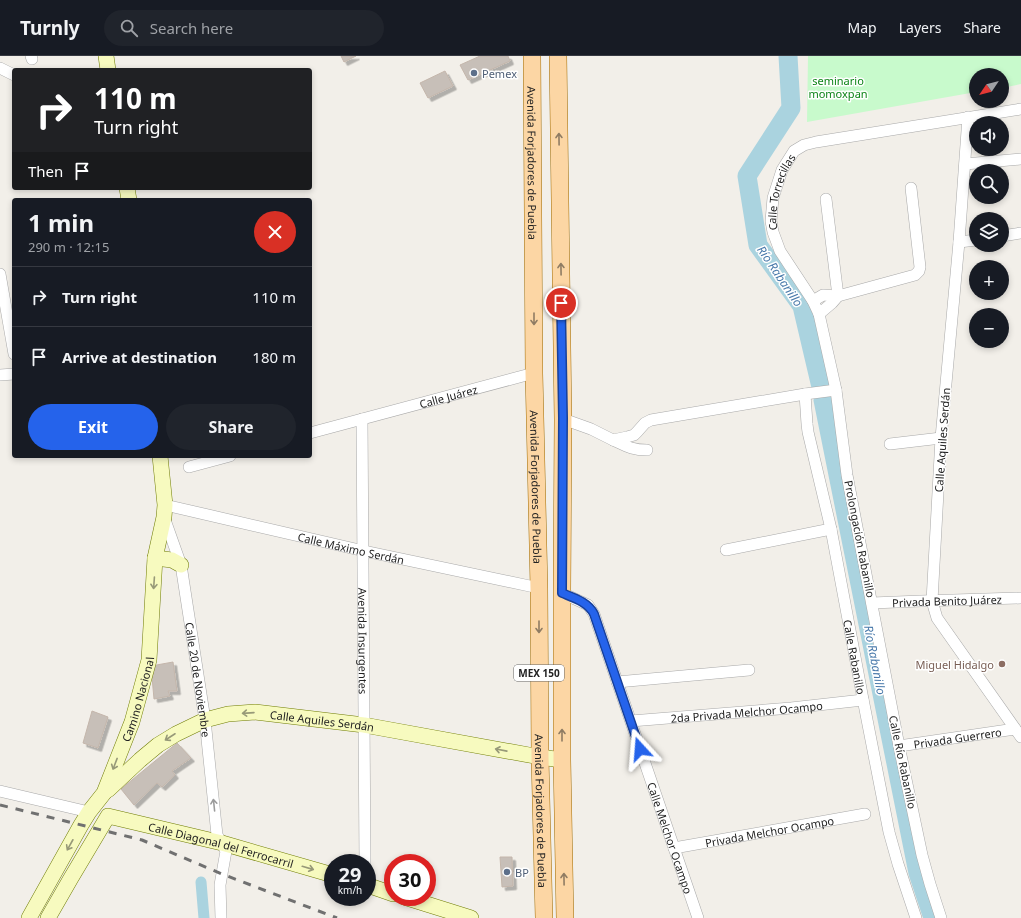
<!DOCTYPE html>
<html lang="en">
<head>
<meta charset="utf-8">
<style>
  :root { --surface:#171b24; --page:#20242c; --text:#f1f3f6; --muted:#9ea1a6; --line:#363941; --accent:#2563eb }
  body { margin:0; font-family:"Noto Sans",sans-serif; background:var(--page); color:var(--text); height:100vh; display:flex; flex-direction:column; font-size:15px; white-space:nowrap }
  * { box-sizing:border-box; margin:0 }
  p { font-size:13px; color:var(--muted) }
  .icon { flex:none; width:22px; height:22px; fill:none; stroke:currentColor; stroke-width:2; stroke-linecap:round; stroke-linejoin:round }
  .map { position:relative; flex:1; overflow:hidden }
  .sheet { position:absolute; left:12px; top:142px; width:300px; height:260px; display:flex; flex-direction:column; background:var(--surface); border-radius:4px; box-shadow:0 2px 6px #0003 }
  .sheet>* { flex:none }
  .guide { position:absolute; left:12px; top:12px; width:300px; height:122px; border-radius:4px; box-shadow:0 2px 6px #0003; background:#202124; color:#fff; overflow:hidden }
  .needle { width:26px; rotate:235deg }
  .tools { position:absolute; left:969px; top:12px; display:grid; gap:8px }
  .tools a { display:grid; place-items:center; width:40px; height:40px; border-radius:50%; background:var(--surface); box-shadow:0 2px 6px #0003; font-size:20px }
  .speed { position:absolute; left:324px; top:798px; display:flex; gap:8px; font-size:20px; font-weight:700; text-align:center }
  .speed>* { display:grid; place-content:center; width:52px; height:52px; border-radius:50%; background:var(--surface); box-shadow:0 2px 6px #0003; line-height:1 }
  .speed small { font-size:10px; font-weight:400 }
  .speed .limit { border:6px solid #d22; background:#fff; color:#111 }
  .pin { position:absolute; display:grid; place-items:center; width:34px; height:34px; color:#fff; margin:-17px; border:2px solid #fff; border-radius:50%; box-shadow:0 1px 4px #0007 }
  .me { position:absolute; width:44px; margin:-22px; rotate:341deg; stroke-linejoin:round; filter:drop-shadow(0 0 3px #0008) }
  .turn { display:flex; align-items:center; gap:14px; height:84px; padding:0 16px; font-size:18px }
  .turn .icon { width:52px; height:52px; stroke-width:2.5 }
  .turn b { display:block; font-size:28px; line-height:34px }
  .then { display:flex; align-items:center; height:38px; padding:0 16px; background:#0003; gap:8px; font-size:15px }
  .round { display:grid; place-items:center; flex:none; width:42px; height:42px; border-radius:21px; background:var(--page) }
  .summary { display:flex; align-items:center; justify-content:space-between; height:68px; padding:0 16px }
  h1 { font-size:24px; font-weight:700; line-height:30px }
  .button { display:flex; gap:8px; margin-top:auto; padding:8px 16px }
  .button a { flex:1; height:46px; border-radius:24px; background:var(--accent); color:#fff; font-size:16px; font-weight:700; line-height:46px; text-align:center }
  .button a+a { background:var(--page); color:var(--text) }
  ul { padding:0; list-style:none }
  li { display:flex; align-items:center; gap:12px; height:60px; padding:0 16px; border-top:1px solid var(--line) }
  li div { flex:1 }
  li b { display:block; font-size:15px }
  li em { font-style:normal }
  header { display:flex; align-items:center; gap:24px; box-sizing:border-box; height:56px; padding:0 20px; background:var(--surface); border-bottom:1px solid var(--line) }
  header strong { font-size:19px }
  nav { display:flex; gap:22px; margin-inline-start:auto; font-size:14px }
  .search { width:280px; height:36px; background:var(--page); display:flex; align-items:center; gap:10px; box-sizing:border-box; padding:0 14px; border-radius:22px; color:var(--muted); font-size:15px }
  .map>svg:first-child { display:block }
  .park { fill:#c8facc }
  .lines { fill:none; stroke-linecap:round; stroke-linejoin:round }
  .canal { stroke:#aad3df; stroke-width:11 }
  .river { stroke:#aad3df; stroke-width:19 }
  .building { fill:#c7bfb8; stroke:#c4b6ab; filter:url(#shadow) }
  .minor-casing { stroke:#a9a9a9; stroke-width:12 }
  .secondary-casing { stroke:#707d05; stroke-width:16 }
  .primary-casing { stroke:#a06b00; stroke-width:18 }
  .minor { stroke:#fff; stroke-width:11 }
  .secondary { stroke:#f7fabf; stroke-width:15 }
  .primary { stroke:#fcd6a4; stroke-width:17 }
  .rail { stroke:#707070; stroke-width:3; stroke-dasharray:8 8; stroke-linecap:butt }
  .oneway { stroke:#8f7c63 }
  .oneway2 { stroke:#979978 }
  .oneway3 { stroke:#9c9c9c }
  .route-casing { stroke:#184099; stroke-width:10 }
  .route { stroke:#2563eb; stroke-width:7 }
  .service-dot { fill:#5c6f8a; stroke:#fff; stroke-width:1.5 }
  .education-dot { fill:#8d6e63; stroke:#fff; stroke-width:1.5 }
  .labels { text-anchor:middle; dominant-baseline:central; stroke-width:3; stroke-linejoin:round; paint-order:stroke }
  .shield { fill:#fff; stroke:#646464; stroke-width:1 }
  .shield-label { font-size:10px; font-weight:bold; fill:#222 }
  .service-label { font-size:11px; fill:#4e5e75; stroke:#fff; text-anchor:start }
  .park-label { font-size:11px; fill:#0c8416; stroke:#fff }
  .street-label { font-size:11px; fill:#222; stroke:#fff }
  .education-label { font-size:11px; fill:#785e54; stroke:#fff; text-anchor:end }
  .water-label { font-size:12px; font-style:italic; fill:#4a7aab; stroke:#fff }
</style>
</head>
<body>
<header>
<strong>Turnly</strong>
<div class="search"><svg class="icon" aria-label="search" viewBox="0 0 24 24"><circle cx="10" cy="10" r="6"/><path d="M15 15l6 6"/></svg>Search here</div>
<nav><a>Map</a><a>Layers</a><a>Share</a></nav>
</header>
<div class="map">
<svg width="1021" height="862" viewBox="0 0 1021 862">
  <defs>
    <filter id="shadow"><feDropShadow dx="3.5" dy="3.5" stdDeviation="0" flood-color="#0004"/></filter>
  </defs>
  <rect width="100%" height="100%" fill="#f2efe9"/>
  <path class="park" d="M808,0h213v28l-19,4v-13h-26v17l-169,30z"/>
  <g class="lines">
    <path class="canal" d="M201,826l3,36"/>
    <path class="river" d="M788,0l3,52 -44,68 11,69 44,61 19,81
      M823,344l95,473 15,45"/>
  </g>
  <path class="building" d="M341,0h15l-12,6z
    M480,0h28l2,5 -42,19 -8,-15z
    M445,15l8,15 -25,12 -8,-15z
    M173,606l4,29h-9l2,5 -16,3 -3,-33z
    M92,655l16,6 -10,31 -15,-5z
    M177,687l14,15 -19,13 3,4 -13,12 -5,-4 -23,22 -13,-16z
    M500,801h12l1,29 -11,1z"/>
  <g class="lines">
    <g class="minor-casing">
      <g id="minor">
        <path d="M31,0l1,3"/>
        <path d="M0,12l14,7"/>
        <path d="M968,61l-9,125 -18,196 -9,163 5,17 84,119"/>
        <path d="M965,108l56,-5"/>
        <path d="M1002,180l19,-3"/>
        <path d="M959,186l17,-2"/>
        <path d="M0,218l14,80"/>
        <path d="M813,245l10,-6 15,1 77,-21 4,-4 1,-4 -9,-79"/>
        <path d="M819,258l13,-11 6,-7 -12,-97"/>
        <path d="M0,319l14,-1"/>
        <path id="s1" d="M805,338l2,30 1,8 23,97 31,165 27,138 9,32 18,54"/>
        <path id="s2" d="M362,363l3,444"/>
        <path d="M563,363l28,10 22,11 14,-3 7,-2 3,-3 8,-9 6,-3 154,-26 31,-4"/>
        <path id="s3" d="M310,377l224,-60"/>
        <path d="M613,384c13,6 19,10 34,10"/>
        <path d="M890,388l51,-6"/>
        <path d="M189,411l41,-11"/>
        <path id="s4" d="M165,449l199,46 175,37"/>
        <path id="s5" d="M164,461l17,48 24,155 12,115 9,16 -6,34 1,33"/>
        <path d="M726,494l105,-21"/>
        <path id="s6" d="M562,537l26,12 6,9 104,304"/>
        <path id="s7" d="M872,547l49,-2 100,-3"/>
        <path d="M617,626l132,-12"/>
        <path id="s8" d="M631,665l160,-13 72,-8"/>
        <path id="s9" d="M899,690l116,-17"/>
        <path d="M0,735l89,21"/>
        <path id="s10" d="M674,792l191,-34"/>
        <path id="s11" d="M941,862l-11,-34 -8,-29 -23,-109 -52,-271 -11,-85 -17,-76 -6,-13 -33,-50 -7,-19 -2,-11 2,-23 9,-28 12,-19 10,-6 12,-3 205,-33"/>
      </g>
    </g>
    <g class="secondary-casing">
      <g id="secondary">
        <path d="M106,0l2,14"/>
        <path d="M127,132l2,12"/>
        <path d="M155,502l17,2 9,5"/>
        <path id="s12" d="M108,734l32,-30 18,-15 18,-11 29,-14 23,-6 27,-2 109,13 176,32 22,3"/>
        <path d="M367,829l26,9"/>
        <path d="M404,841l67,21"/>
        <path id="s13" d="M29,862l52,-93 8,-13 15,-19 28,-71 17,-62 6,-102 9,-41 1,-12 -5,-49"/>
        <path id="s14" d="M48,862l23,-40 37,-62 114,27 111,32"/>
      </g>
    </g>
    <g class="primary-casing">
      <g id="primary">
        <path id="s15" d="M532,0l2,317 5,215 1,169 4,161"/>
        <path d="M558,0l5,363 -1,174v167l3,158"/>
      </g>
    </g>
    <use href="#minor" class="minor"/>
    <use href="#secondary" class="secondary"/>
    <use href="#primary" class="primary"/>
    <path class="rail" d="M0,749l142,35 80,34 115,44"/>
  </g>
  <defs><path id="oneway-shaft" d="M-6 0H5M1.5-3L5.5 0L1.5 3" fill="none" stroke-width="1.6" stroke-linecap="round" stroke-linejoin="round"/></defs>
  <g class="oneway">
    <use href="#oneway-shaft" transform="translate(559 83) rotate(-91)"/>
    <use href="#oneway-shaft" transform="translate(561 213) rotate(-91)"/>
    <use href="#oneway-shaft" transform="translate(534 263) rotate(90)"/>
    <use href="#oneway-shaft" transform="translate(539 571) rotate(90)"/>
    <use href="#oneway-shaft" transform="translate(562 679) rotate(-90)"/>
    <use href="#oneway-shaft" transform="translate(564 823) rotate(-91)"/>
  </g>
  <g class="oneway2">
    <use href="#oneway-shaft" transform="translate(154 527) rotate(94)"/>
    <use href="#oneway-shaft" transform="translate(248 657) rotate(176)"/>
    <use href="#oneway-shaft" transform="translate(170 681) rotate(147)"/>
    <use href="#oneway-shaft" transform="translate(501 694) rotate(-169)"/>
    <use href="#oneway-shaft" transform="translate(115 708) rotate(111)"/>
    <use href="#oneway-shaft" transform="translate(70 789) rotate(119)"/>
    <use href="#oneway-shaft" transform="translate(308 812) rotate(16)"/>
  </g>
  <use class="oneway3" href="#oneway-shaft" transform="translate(214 749) rotate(-96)"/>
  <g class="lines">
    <g class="route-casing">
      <path id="route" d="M561,247l2,115 -1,175c12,5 26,9 32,21l46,135"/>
    </g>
    <use href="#route" class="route"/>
  </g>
  <g class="service-dot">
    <circle cx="474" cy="17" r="4"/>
    <circle cx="507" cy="816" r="4"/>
  </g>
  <circle class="education-dot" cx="1002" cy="608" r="4"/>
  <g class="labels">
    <rect class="shield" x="514" y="609" width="50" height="16" rx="3"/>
    <g class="shield-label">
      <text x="539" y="617">MEX 150</text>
    </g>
    <g class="service-label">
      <text x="482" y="17">Pemex</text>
      <text x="515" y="816">BP</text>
    </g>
    <g class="park-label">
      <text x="838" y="24">seminario<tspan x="838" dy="13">momoxpan</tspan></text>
    </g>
    <g class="street-label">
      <text stroke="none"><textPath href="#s15" startOffset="107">Avenida Forjadores de Puebla</textPath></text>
      <text stroke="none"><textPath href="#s11" startOffset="753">Calle Torrecillas</textPath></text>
      <text stroke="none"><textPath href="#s3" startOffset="143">Calle Juárez</textPath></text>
      <text transform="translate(942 384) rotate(-86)">Calle Aquiles Serdán</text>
      <text stroke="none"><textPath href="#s15" startOffset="431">Avenida Forjadores de Puebla</textPath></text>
      <text transform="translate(860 483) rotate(79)">Prolongación Rabanillo</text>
      <text stroke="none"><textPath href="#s4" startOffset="191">Calle Máximo Serdán</textPath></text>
      <text stroke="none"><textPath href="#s7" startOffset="75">Privada Benito Juárez</textPath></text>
      <text stroke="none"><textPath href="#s2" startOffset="222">Avenida Insurgentes</textPath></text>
      <text stroke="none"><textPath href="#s1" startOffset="268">Calle Rabanillo</textPath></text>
      <text stroke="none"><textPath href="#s5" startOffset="167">Calle 20 de Noviembre</textPath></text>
      <text stroke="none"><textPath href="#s13" startOffset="246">Camino Nacional</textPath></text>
      <text stroke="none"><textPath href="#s8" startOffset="116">2da Privada Melchor Ocampo</textPath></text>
      <text stroke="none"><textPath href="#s12" startOffset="239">Calle Aquiles Serdán</textPath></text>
      <text stroke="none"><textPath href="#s9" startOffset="59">Privada Guerrero</textPath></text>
      <text transform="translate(903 706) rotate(78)">Calle Río Rabanillo</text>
      <text stroke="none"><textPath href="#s15" startOffset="755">Avenida Forjadores de Puebla</textPath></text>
      <text stroke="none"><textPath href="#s10" startOffset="97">Privada Melchor Ocampo</textPath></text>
      <text stroke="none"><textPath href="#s6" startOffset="276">Calle Melchor Ocampo</textPath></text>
      <text stroke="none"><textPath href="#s14" startOffset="235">Calle Diagonal del Ferrocarril</textPath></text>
    </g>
    <g class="education-label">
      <text x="994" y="608">Miguel Hidalgo</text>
    </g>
    <g class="water-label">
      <text transform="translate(780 220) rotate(56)">Río Rabanillo</text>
      <text transform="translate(875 604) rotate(79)">Río Rabanillo</text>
    </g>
  </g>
</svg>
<div class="tools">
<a><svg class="needle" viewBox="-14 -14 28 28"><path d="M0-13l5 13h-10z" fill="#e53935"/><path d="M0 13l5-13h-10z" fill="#9ea1a6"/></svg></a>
<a><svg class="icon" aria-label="sound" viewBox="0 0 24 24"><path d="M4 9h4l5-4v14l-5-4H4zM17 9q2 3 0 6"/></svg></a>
<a><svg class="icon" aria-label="search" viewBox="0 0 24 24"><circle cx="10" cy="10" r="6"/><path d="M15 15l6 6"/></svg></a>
<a><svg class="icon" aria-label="layers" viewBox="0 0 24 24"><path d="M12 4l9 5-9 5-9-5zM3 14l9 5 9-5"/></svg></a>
<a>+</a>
<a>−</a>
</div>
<div class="speed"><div>29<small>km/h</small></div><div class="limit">30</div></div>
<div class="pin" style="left:561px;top:247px;background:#d93025"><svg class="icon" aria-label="arrive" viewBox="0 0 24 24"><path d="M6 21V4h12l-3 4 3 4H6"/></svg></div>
<svg class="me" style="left:640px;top:693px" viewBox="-20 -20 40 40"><path d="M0-17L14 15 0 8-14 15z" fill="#2563eb" stroke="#fff" stroke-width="4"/></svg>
<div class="guide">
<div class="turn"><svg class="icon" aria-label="right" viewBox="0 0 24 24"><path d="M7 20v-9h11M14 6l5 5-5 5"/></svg><div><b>110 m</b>Turn right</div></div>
<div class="then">Then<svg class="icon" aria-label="arrive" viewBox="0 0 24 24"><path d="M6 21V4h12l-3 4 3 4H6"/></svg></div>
</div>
<section class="sheet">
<div class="summary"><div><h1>1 min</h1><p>290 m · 12:15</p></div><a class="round" style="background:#d93025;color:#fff"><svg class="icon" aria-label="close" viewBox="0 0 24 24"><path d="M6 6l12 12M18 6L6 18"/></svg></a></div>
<ul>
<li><svg class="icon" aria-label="right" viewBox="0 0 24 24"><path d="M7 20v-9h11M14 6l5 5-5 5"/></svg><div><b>Turn right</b></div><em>110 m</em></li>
<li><svg class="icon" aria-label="arrive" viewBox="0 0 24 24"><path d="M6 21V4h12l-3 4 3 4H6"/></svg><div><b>Arrive at destination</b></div><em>180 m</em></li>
</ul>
<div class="button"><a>Exit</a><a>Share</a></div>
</section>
</div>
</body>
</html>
